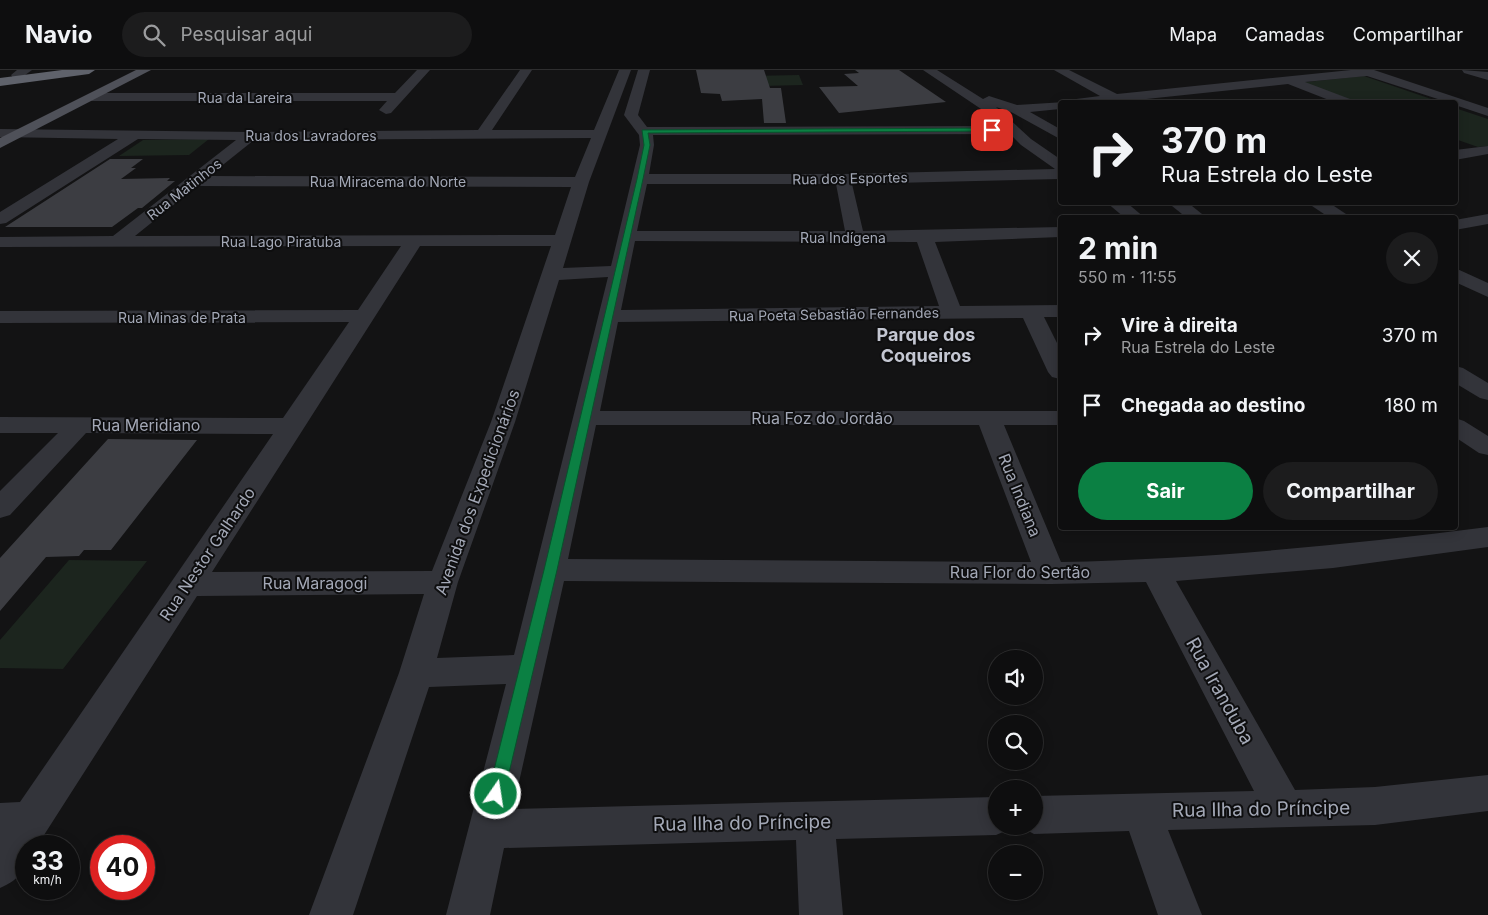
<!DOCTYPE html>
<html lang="pt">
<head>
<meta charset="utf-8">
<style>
  :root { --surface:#0e0e0f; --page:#1c1c1d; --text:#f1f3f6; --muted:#9b9c9e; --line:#2e2e2f; --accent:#0b8043 }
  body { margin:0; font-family:Inter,sans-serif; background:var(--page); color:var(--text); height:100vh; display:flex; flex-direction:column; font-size:19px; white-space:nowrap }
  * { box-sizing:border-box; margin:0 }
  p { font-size:16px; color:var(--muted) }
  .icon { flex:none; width:28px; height:28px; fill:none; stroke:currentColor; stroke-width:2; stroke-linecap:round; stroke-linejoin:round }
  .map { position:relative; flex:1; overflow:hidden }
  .sheet { position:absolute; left:1058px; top:145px; width:400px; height:315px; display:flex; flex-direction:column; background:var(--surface); border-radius:5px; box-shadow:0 2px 12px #0003,0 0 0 1px var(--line) }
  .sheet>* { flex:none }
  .top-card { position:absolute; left:1058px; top:30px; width:400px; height:105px; border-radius:5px; box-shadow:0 2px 12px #0003,0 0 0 1px var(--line); background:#0e0e0f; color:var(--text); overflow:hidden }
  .fabs { position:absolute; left:988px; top:580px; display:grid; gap:10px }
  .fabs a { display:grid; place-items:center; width:55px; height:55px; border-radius:50%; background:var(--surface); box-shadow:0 2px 12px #0003,0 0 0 1px var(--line); font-size:25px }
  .speed { position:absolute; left:15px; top:765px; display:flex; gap:10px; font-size:25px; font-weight:700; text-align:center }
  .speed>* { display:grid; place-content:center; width:65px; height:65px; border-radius:50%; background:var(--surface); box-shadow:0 2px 12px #0003,0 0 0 1px var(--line); line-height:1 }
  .speed small { font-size:12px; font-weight:400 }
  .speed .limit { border:8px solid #d22; background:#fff; color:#111 }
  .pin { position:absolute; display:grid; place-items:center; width:42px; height:42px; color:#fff; margin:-21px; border-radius:10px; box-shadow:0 2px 8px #0006 }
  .me { position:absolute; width:55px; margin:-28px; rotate:13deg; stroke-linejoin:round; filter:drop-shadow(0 0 4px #0008) }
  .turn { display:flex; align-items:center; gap:18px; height:105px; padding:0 20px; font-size:22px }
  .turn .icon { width:65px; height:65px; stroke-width:2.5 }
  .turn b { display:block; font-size:35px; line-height:42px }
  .round { display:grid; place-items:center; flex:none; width:52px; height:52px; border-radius:26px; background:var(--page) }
  .headline { display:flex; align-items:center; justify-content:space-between; height:85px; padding:0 20px }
  h1 { font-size:30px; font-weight:700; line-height:38px }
  .button { display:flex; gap:10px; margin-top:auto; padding:10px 20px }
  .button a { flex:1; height:58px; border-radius:30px; background:var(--accent); color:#fff; font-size:20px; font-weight:700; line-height:58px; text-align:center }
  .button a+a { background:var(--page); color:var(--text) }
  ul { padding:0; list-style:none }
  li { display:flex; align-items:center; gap:15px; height:70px; padding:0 20px }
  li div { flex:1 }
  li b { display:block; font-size:19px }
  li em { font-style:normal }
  header { display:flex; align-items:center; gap:30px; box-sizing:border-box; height:70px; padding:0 25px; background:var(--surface); border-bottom:1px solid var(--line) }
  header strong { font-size:24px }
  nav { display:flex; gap:28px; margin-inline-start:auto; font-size:18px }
  .search { width:350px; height:45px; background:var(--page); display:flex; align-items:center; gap:12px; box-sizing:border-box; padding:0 18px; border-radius:28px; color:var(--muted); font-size:19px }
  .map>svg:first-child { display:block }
  .green { fill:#1c251e }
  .building { fill:#3c3d42 }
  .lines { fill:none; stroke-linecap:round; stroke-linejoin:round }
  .minor { fill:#33343a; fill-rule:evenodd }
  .major { fill:#4f5159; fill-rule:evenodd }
  .highway { fill:#5f626b; fill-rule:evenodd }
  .route { fill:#0b8043; stroke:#07532c }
  .labels { text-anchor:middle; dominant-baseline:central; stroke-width:4; stroke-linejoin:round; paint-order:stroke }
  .far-street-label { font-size:14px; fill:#a3a8b6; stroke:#0e0e0f }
  .street-label { font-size:16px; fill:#a3a8b6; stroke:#0e0e0f }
  .neighbourhood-label { font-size:18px; font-weight:bold; fill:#c4c7d2; stroke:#0e0e0f }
  .near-street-label { font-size:19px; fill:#a3a8b6; stroke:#0e0e0f }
</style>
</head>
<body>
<header>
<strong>Navio</strong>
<div class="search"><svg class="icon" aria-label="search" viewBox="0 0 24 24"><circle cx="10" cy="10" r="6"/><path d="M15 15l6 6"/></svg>Pesquisar aqui</div>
<nav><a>Mapa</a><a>Camadas</a><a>Compartilhar</a></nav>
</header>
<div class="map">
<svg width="1488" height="845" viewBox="0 0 1488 845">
  <rect width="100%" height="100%" fill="#131314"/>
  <path class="green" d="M799,5l4,10 -46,1 -3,-10z
    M1364,6l76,26h-88l-55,-19z
    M1455,38l33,11v27l-10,1 -23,-8z
    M209,69l-20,16 -70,1 24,-16z
    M69,490l78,1 -84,108 -63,-1v-28z"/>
  <path class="building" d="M696,0h68l6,18h11l5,35h-22l-2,-24 -40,2 -2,-7 -19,-1z
    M855,0h44l47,32 -107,11 -20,-26 39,-1 -14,-12 15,-1z
    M110,89h33l-12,9h5l-15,11 49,-1 -3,3h8l-33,27h-4l-26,19h-107z
    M108,369l89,1 -86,110h-27l-5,6 -33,1 -46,54v-53z"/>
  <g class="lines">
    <path class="minor" d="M17,0h15l-11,8h-8l-2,-3z
      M417,0h13l-39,43 -5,1 -7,-4 8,-9h-295l-6,-4 6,-4h303z
      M520,0h12l-40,60h102l25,-60h12l-42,112 -26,86 48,-2 29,-121 -1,-10 -15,-20 14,-45h12l-12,45 9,12 354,-1 -11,-11 -67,-45h14l46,29 6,-3 28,9 48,-3h-5v7l-30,3 30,17v10l-49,-27 -15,-5 35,32 29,20v20l-208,5 11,47 197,-4v10l-125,5 25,64 100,-1v12h-16l16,32v30l-8,-2 -4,-5 -25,-54 -405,4 -18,89h460v14h-56l57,137c144,-3 285,-17 427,-35v20l-155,21 -157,13 119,209 80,-3 113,-12v36l-113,14 -207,5 34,85h-44l-29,-84 -95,3 -15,-8h15v-30l220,-5 -108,-209 -95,2 -487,-3 -51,228 483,-12v29h15l-1,3 -14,6 -160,4 7,76h-44l-3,-75 -292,8 -14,67h-44l60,-231 -77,3 -76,228h-44l90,-242 25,-79 -227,2 -160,250h-11c0,23 -5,33 -26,42v-85l20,-1 253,-368 -187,-1 -76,82 -10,3v-27l58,-58h-58v-16l283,1 66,-96 -349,1v-12l358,-1 43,-64 -401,1v-10l113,-1 123,-96 -98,-1 -132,84 -6,1v-12l118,-73 -118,-2v-8l250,3 228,-2zM1010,64l11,11 34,24 -212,5h-194l5,-29 -1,-10zM591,68l-16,39 -366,-1 45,-36zM647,114h189l9,47h-208zM197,116l374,1 -16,48 -420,1zM635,171l282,1 22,64 -318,4zM420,176h131l-60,176 -59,149 -220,1zM608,207l-94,378 -77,3 21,-76 57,-160 44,-142zM596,355h383l52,137 -463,-3z
      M1054,0h15l48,24 234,-24h23l114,38v8l-33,-11v-3h-8l-80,-26 -62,6 45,17 1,3h-17l-46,-18 -170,18h-43l1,-3 24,-3z
      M1462,0l26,2v8l-24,-7z
      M1488,76v8l-33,6v-10z
      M1106,132h20l19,16h-20z
      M1167,132h20l20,16h-20z
      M1306,132h22l24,16h-22z
      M1488,144v10l-33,6v-10z
      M1455,198l33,15v14l-33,-15z
      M1455,296l8,2 25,15v17l-8,-2 -25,-15z
      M1455,348l9,3 24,15v19l-9,-2 -24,-16z"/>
    <path class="major" d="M136,0h15l-151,78v-10z"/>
    <path class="highway" d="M62,0h33l-6,4 -89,12v-8z"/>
  </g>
  <path class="route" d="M992,58l2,3 -346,2 2,12 -7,34 -86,391 -53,224 -2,5 -6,2 -5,-2 -3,-5 56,-224 93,-391 7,-34 -2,-15z"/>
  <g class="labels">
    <g class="far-street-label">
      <text x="245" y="27">Rua da Lareira</text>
      <text x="311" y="65">Rua dos Lavradores</text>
      <text transform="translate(850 108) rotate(-1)">Rua dos Esportes</text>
      <text x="388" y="111">Rua Miracema do Norte</text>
      <text transform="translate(184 119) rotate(-38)">Rua Matinhos</text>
      <text x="843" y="167">Rua Indígena</text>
      <text x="281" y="171">Rua Lago Piratuba</text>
      <text transform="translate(834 244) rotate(-1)">Rua Poeta Sebastião Fernandes</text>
      <text x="182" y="247">Rua Minas de Prata</text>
    </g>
    <g class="street-label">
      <text x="822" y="348">Rua Foz do Jordão</text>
      <text x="146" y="355">Rua Meridiano</text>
      <text transform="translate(477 422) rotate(-70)">Avenida dos Expedicionários</text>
      <text transform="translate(1020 425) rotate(68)">Rua Indiana</text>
      <text transform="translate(207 484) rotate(-56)">Rua Nestor Galhardo</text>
      <text x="1020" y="502">Rua Flor do Sertão</text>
      <text x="315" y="513">Rua Maragogi</text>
    </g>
    <g class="neighbourhood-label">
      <text x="926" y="264">Parque dos<tspan x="926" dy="21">Coqueiros</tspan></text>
    </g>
    <g class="near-street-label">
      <text transform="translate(1220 621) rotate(61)">Rua Iranduba</text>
      <text transform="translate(1261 739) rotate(-1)">Rua Ilha do Príncipe</text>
      <text transform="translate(742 753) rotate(-1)">Rua Ilha do Príncipe</text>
    </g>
  </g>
</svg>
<div class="fabs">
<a><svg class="icon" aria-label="sound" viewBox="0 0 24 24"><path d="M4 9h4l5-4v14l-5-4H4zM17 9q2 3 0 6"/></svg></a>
<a><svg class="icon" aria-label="search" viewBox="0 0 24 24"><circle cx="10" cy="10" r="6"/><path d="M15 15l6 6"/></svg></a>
<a>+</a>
<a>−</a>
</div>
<div class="speed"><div>33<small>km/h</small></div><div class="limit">40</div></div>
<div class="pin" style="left:992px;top:60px;background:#d93025"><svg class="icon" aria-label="arrive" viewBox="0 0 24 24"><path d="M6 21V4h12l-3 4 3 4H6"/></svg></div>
<svg class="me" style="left:496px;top:724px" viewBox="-20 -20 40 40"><circle r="17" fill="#0b8043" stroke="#fff" stroke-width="3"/><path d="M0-11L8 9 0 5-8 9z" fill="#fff"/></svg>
<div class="top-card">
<div class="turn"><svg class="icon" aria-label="right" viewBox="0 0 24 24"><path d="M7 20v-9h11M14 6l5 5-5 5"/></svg><div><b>370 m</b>Rua Estrela do Leste</div></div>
</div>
<section class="sheet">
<div class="headline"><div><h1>2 min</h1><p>550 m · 11:55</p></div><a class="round"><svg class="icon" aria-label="close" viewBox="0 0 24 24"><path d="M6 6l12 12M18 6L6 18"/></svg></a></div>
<ul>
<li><svg class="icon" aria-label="right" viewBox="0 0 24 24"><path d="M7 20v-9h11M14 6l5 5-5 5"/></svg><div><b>Vire à direita</b><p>Rua Estrela do Leste</p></div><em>370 m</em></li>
<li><svg class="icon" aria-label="arrive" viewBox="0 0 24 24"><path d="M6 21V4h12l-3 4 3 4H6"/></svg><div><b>Chegada ao destino</b></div><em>180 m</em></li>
</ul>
<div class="button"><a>Sair</a><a>Compartilhar</a></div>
</section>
</div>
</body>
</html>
